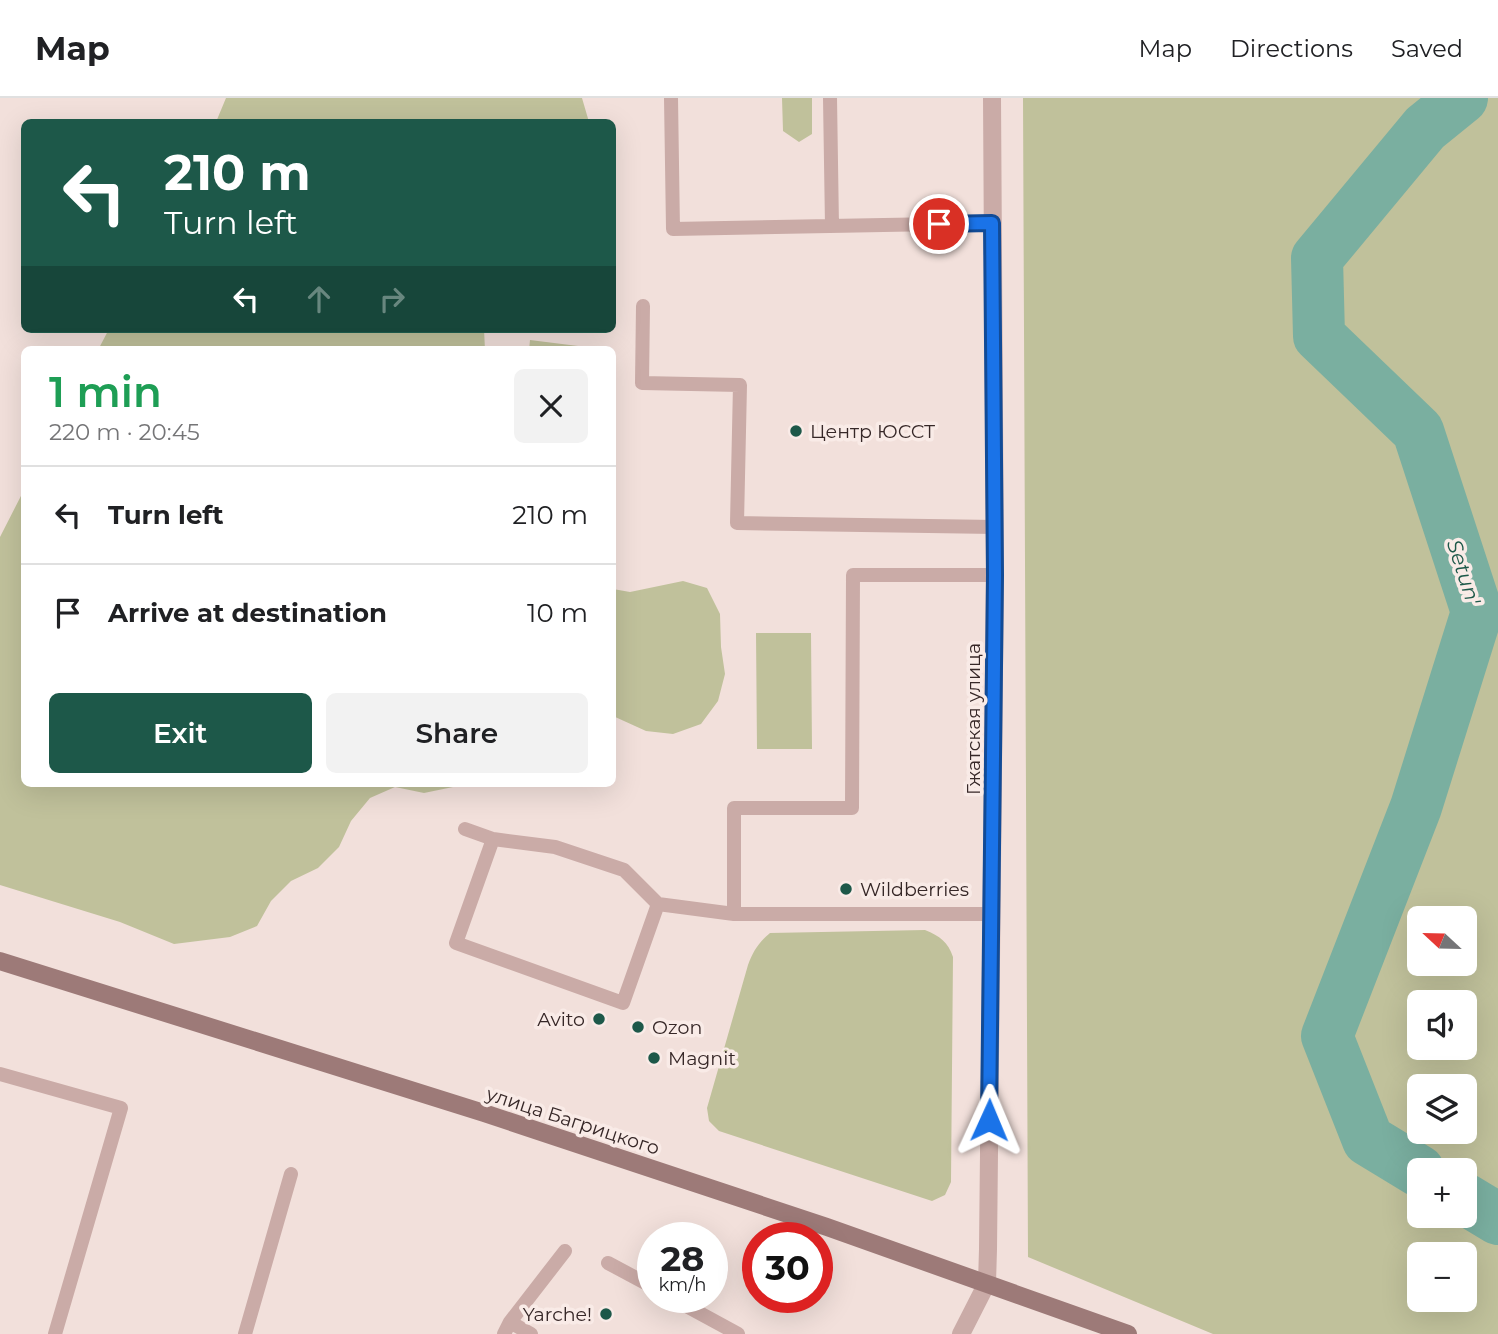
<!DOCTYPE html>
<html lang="en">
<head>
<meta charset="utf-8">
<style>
  :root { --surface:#fff; --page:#f2f2f2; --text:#202124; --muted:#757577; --line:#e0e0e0; --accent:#1d5849 }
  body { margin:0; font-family:Montserrat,sans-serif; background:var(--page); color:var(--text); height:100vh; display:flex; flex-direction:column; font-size:26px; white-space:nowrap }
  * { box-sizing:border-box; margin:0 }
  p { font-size:23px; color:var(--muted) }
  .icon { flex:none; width:38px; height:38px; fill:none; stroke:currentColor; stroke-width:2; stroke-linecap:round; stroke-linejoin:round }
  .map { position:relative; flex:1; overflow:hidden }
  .drawer { position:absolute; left:21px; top:248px; width:595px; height:441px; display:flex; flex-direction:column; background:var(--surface); border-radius:10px; box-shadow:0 7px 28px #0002 }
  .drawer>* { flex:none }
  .top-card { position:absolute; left:21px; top:21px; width:595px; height:214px; border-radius:10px; box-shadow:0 7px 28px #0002; background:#1d5849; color:#fff; overflow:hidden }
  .needle { width:46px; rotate:292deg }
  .fabs { position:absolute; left:1407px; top:808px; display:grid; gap:14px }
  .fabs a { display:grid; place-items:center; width:70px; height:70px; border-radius:10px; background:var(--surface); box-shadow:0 7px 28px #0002; font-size:35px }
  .speed { position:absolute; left:637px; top:1124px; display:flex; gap:14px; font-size:35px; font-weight:700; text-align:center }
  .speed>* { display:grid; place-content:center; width:91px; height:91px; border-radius:50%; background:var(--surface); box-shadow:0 7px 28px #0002; line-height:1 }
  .speed small { font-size:18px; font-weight:400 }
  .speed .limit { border:10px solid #d22; background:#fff; color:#111 }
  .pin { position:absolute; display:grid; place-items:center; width:60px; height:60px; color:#fff; margin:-30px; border:4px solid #fff; border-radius:50%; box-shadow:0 2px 7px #0007 }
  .me { position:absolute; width:77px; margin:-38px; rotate:1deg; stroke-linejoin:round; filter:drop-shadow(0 0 5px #0008) }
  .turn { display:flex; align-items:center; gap:24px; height:147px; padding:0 28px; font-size:32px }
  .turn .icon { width:91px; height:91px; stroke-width:2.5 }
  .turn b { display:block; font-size:49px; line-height:60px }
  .lanes { display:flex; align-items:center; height:66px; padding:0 28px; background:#0003; justify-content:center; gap:35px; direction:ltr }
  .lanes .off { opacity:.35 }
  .round { display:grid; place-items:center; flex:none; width:74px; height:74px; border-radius:10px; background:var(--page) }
  .head { display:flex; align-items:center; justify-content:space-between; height:119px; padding:0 28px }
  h1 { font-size:42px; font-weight:600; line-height:52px; color:#1e9e55 }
  .action { display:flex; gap:14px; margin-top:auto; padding:14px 28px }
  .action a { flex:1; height:80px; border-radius:10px; background:var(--accent); color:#fff; font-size:28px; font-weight:600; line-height:80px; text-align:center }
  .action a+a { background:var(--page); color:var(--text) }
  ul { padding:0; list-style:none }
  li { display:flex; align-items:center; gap:21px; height:98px; padding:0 28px; border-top:2px solid var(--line) }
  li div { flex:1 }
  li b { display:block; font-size:26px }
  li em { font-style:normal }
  header { display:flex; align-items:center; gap:42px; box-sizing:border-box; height:98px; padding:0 35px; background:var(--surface); border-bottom:2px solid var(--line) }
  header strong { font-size:33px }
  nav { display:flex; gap:38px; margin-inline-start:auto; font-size:24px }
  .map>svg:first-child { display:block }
  .green { fill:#c0c19b; fill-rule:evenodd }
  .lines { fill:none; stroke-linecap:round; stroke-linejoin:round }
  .river { stroke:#7aafa0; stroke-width:52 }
  .lane { stroke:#caaba7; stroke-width:14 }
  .street { stroke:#caaba7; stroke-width:18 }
  .secondary { stroke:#9d7a78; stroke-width:18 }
  .route-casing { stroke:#114b97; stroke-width:18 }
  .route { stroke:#1a73e8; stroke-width:12 }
  .poi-dot { fill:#1d5849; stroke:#f9ebe7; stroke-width:2.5 }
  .labels { text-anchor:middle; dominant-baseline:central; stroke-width:7; stroke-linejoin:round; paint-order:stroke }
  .poi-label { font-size:19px; fill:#362727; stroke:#f9ebe7; text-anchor:start }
  .street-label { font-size:19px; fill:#362727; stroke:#f9ebe7 }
  .water-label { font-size:21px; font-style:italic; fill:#1d5849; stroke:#f9ebe7 }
</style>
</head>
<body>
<header>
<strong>Map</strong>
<nav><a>Map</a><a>Directions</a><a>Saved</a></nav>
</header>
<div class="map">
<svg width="1498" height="1236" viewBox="0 0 1498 1236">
  <rect width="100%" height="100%" fill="#f2e0db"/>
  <path class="green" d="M226,0h356l7,24h-373z
    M782,0h30v36l-13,8 -16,-11z
    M1023,0h475v1236h-285l-185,-77zM1419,821h46v45h-46zM1419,905h46v45h-46zM1419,989h46v45h-46zM1419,1073h46v45h-46zM1419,1157h46v45h-46z
    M109,231h375l1,21h-387z
    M530,242l80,10h-81z
    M24,392v294h432l-3,3 -29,6 -29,-6 -25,11 -19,23 -12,26 -21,21 -27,13 -20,20 -14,25 -27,11 -56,7 -54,-22 -120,-37v-348z
    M683,483l24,7 13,26 1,33 4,27 -7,27 -17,23 -28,10 -27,-3 -33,-15v-127l17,3z
    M756,535h55l1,116h-55z
    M925,832c15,6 23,12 28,27l-2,225 -6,13 -13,6 -213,-70 -10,-10 -2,-13 41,-143c5,-14 11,-23 22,-32z"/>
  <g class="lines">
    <path class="river" d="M1419,1073l-51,-31 -41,-104 89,-229 61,-195 -59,-181 -99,-95 -2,-78 108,-130 37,-30
      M1465,1101l33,20"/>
    <path class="lane" d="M671,0l2,131 319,-6
      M830,0l2,128
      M643,208l-1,77 98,2 -3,138 258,4
      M465,731l28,10 62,8 69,23 34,34 76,10h258
      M493,741l-37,104 167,60 35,-99
      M734,816v-106h118l1,-233h142
      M0,976l121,34 -66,226
      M608,1165l45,24
      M670,1199l68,37
      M510,1224l21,12
      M245,1236l46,-160
      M504,1236l6,-12 55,-71"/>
    <path class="street" d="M961,1236l26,-51 1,-34 7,-674 -3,-477"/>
    <path class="secondary" d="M0,863l484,152 343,114 301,107"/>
  </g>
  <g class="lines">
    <g class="route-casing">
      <path id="route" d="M939,126l53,-1 3,352 -6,545"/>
    </g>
    <use href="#route" class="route"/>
  </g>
  <g class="poi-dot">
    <circle cx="796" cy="333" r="7"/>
    <circle cx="846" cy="791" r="7"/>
    <circle cx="599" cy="921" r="7"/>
    <circle cx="638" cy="929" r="7"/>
    <circle cx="654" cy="960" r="7"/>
    <circle cx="606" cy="1216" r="7"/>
  </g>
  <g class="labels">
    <g class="poi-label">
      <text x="810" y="333">Центр ЮССТ</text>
      <text x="860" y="791">Wildberries</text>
      <text x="585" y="921" text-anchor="end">Avito</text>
      <text x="652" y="929">Ozon</text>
      <text x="668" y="960">Magnit</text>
      <text x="592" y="1216" text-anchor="end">Yarche!</text>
    </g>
    <g class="street-label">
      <text transform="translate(973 621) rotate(-90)">Гжатская улица</text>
      <text transform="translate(573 1023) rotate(18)">улица Багрицкого</text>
    </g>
    <g class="water-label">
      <text transform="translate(1464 474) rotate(72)">Setun'</text>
    </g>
  </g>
</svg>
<div class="fabs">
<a><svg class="needle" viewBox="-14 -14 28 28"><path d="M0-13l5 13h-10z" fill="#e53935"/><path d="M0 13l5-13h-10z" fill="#757577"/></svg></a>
<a><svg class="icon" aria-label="sound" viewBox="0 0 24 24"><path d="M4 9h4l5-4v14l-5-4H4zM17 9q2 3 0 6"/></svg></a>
<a><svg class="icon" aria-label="layers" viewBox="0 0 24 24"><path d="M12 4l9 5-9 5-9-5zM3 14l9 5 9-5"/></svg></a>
<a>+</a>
<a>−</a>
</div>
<div class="speed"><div>28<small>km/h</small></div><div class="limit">30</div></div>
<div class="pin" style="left:939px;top:126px;background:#d93025"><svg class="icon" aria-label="arrive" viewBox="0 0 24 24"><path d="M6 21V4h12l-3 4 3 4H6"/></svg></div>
<svg class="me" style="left:989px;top:1022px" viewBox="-20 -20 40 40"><path d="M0-17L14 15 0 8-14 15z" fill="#1a73e8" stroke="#fff" stroke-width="4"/></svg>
<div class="top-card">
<div class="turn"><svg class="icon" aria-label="left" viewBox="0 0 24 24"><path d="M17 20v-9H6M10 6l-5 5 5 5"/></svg><div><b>210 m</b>Turn left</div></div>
<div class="lanes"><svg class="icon" aria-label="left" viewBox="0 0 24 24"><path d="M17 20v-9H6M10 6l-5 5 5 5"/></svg><svg class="icon off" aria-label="ahead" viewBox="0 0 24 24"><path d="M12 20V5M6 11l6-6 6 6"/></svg><svg class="icon off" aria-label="right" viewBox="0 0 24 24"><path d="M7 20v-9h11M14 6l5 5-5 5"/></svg></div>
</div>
<section class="drawer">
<div class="head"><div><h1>1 min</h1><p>220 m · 20:45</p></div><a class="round"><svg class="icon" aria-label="close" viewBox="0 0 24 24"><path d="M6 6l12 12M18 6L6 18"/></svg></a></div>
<ul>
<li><svg class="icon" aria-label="left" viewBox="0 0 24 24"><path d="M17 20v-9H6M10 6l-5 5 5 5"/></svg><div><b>Turn left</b></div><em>210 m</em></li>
<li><svg class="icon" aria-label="arrive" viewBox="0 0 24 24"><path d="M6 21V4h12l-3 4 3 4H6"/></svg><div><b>Arrive at destination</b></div><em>10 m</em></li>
</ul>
<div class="action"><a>Exit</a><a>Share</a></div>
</section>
</div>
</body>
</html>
